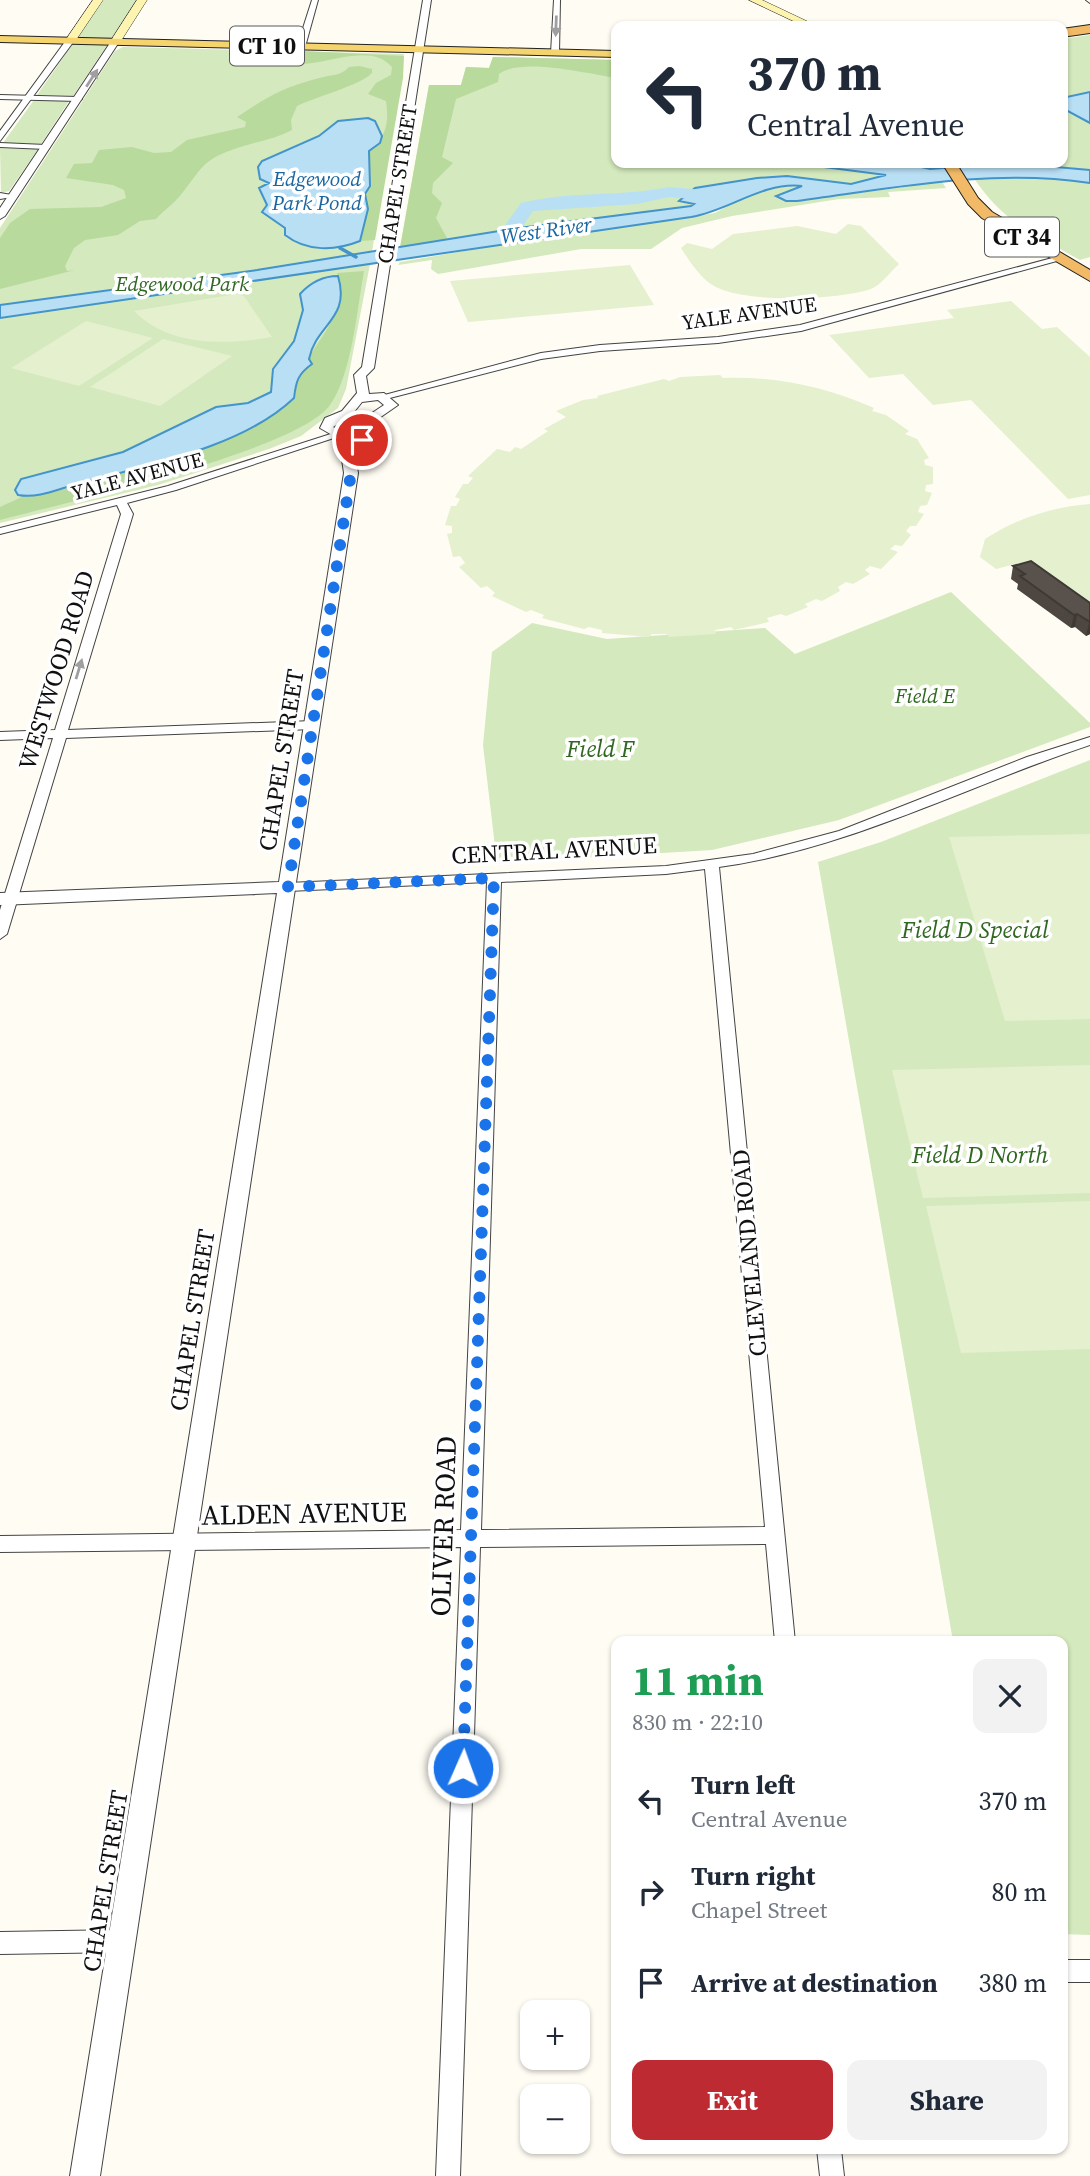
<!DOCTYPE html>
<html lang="en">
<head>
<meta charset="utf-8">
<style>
  :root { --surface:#fff; --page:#f2f2f3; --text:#1f2937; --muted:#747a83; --accent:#be2a32 }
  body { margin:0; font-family:"Source Serif 4",serif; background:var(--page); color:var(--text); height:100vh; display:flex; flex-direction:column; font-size:26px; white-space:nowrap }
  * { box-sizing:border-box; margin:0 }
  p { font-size:23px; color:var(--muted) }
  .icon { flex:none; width:38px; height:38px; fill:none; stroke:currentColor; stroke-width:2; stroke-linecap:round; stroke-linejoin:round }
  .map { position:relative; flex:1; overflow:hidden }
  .side { position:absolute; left:611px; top:1636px; width:457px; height:518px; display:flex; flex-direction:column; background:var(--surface); border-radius:14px; box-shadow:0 2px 5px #0004 }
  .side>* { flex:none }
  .banner { position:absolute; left:611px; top:21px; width:457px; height:147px; border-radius:14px; box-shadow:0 2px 5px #0004; background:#fff; color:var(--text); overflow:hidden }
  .tools { position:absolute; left:520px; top:2000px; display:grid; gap:14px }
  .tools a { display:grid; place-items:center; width:70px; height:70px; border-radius:14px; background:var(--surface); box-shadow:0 2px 5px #0004; font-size:35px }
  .pin { position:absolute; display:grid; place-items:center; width:60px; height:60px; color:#fff; margin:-30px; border:4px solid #fff; border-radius:50%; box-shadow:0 2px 7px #0007 }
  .me { position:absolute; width:77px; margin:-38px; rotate:2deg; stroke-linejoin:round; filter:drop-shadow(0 0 5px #0008) }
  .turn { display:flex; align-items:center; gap:24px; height:147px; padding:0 21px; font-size:32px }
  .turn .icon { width:91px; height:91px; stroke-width:2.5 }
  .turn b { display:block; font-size:49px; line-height:60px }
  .round { display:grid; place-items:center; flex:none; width:74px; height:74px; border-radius:14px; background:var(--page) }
  .summary { display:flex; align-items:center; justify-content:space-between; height:119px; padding:0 21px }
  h1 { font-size:42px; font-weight:700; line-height:52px; color:#1e9e55 }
  .button { display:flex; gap:14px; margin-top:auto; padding:14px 21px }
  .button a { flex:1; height:80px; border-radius:14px; background:var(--accent); color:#fff; font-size:28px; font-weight:700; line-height:80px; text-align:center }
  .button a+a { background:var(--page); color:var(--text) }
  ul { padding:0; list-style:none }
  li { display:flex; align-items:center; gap:21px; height:91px; padding:0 21px }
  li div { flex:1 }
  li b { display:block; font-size:26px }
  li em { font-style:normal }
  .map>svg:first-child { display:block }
  .green { fill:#d4e9bd }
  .forest { fill:#b8da9c }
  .pitch { fill:#e5f0ce }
  .water { fill:#b9dff5; stroke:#4294ca; stroke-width:2 }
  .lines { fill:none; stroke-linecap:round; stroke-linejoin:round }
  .stream { stroke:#4294ca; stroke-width:3.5 }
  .river { fill:#b9dff5; fill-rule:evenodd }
  .minor-casing { stroke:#434343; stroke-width:2 }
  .tertiary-casing { stroke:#434343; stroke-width:2 }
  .secondary-casing { stroke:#323232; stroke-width:1 }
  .primary-casing { stroke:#212121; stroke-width:2 }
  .trunk-casing { stroke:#212121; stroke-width:2 }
  .minor { fill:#fff; fill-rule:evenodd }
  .tertiary { fill:#fff; fill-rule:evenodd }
  .secondary { fill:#fdf4b0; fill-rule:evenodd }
  .primary { fill:#f5d36d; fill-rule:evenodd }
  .trunk { fill:#f2ba66; fill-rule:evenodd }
  .wall { fill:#4d4641 }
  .shaded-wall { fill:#3e3935 }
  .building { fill:#59514c; stroke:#3e3935; stroke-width:2 }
  .oneway { fill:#9f9f9f }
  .route { stroke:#1a73e8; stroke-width:12; stroke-dasharray:0 21.6 }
  .labels { text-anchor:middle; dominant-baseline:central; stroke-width:7; stroke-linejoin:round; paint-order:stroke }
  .far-water-label { font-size:21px; font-style:italic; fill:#1b66a0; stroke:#fff }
  .far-street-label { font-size:21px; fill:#101010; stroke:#fff }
  .far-park-label { font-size:21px; font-style:italic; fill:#306721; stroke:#fff }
  .shield { fill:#fff; stroke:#585858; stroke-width:2 }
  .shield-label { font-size:23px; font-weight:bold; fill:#101010 }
  .street-label { font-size:24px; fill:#101010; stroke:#fff }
  .park-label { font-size:24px; font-style:italic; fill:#306721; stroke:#fff }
  .near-street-label { font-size:28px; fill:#101010; stroke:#fff }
</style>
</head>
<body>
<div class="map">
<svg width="1090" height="2176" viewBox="0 0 1090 2176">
  <rect width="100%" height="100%" fill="#fffcf3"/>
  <path class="green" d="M104,0h33l-26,39 -34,-1z
    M1090,35v222l-10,3c-57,-32 -81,-40 -116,-97h98v-124z
    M73,44l34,1 -34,51 -36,-1z
    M123,47l281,7 -34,210 -24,125 -8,19 -37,28 -32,13 -111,36 -158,38v-295l115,-177z
    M493,57l123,3v103h317l-69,24 -71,-5 -38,2 -56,24 -300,45 30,-168h32l5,-18 23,1z
    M34,100l35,1 -28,43 -38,-1z
    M0,148l38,1 -29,42 -8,2z
    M942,182l4,6 -58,4 2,5 -51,2 -107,17 -50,12 -31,21h-70l-143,25 -7,-5 1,-9 -34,5 2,-3 176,-30 115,-15 24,-4 34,-19 23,-7 32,-1 -6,2 -12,13h11z
    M951,592l139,131v4l-251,93 -127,30 -215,13 -14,-118 9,-93 40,-29 75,16 158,-11 30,26z
    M1090,760v1175l-28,-1v-292l-109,-1 -135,-779 63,-20z"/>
  <path class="forest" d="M304,51l100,5 -1,22 -28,162 -15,1 8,-32 -3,-15 5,-8 -1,-35c18,-14 20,-29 17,-50l-18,-7 8,-11 15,-8 1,-8c-22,-25 -65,-2 -92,-3l-3,-4z
    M493,57l123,3v18c-28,-4 -94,-21 -117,-4l-1,8 -42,17 -14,58 11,6 -20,20 -1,10 10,10 -6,15 12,22 -48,8 29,-163h32l5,-18 23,1z
    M359,66l13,3v4c-11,12 -57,24 -75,33l-6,14 1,10c-16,9 -34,11 -52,17 -40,13 -37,21 -61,50 -6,7 -15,13 -23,22l-16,2 -22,14 -33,5 -11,8 -9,18 2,5 8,-1 -75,19v-51l10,-15 20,-14 71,-2 25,-9 -2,-8 -11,-5 -47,-7 8,-14 18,-1 7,-13 33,-3 22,6 17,-1 16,-12 58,-13 1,-5 -9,-5c32,-21 48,-31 87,-40 11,-3 16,-1 25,-10z
    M364,271c-7,38 -12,103 -34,134 -33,46 -267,98 -330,115v-13l24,-11 34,-5 133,-38 59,-27 44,-28c4,-49 58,-74 43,-125z"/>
  <path class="pitch" d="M848,224l13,2 38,38c-8,7 -18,21 -28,25 -32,11 -136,16 -163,-7 -10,-8 -20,-23 -27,-34l6,-5 25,6 21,-15 64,-8 39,8z
    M630,265l24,40 -186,17 -18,-41z
    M236,294l8,2 28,41c-47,8 -103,10 -138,-26z
    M1011,301l31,28 15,-2 33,30v138l-22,4 -97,-99 -38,5 -30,-31 -34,4 -40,-43 125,-17 -7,-8z
    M86,321l67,17 -74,48 -68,-18z
    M163,339l69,17 -72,50 -70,-19z
    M720,375l3,3c54,-2 102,9 151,30l-2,3 14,4 23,16 -4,3 12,5 12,19 -5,2 1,5 8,2v17l-7,1 -1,6 7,2 -5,12 -7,1 -2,6 6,2 -8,12h-6l-4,5 5,4 -9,11 -7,-1 -5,4 8,3 -17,17 -11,-3 -5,4 5,4 -17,10 -7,-2 -8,5 2,4 -18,10 -6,-2 -11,5 3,3 -22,9 -5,-2 -14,4 2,4 -35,8 -3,-3 -16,3 1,4 -47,3 -2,-3h-15l-3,3 -47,-4v-3l-13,-3 -5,2 -42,-11 2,-3 -13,-5 -5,2 -34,-16 3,-3 -8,-7 -6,2 -22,-21 6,-4 -5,-7 -7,1 -6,-23 5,-1v-7l-7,-1 6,-19h5l4,-7 -5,-2 8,-13h5l5,-6 -5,-2 29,-27 13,3 5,-5 6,2 27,-18 -4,-2 22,-12 -10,-6 27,-11 15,-2 -1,-2 67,-17 5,2 11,-4z
    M1090,504v114l-75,-54 -19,5 -16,-12 5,-18c33,-21 66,-32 105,-35z
    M1090,834v185l-85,2 -56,-184z
    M1090,1065v128l-167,5 -31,-128z
    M1090,1201v148l-129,4 -35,-147z"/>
  <path class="water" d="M1090,92v31l-28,-15v-10z
    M368,118l7,3 7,15 -2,7 -11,8 1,35 -5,8 3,15 -8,32c-25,10 -53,11 -75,-6v-7l-23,-16 5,-7 -8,-17 10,-5 -9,-4 -2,-12 4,-6 57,-25 19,-15z
    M830,163h74l26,6 81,-6 79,7v13c-98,-15 -196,5 -293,18h-11l-10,-5 26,-10c-41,-4 -71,24 -111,31l-691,101v-13l257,-35 254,-41 180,-23 3,-2 -15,-3 16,-13 62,-10 30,-2 64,8 35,-9 -63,-8z
    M338,276c13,43 -22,48 -29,83l3,5c-14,10 -16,17 -18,34 -51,49 -146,67 -213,85 -21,5 -42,16 -63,12l-3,-5 6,-11 102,-27 93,-45 32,-4 23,-11 2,-23 21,-28 9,-31 -3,-16c10,-11 23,-18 38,-18z"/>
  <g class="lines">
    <path class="stream" d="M340,248l16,9"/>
    <path class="river" d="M669,187l58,5 9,5 -9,5 -58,-5 -32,7 -104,7 -20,29 -7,2 -9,-6 24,-33c48,-12 99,-6 148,-16z"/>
    <g class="minor-casing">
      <path id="minor" d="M312,0h6l-13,47 -4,2 -4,-2z
        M554,0h6l-1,53 -4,2 -4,-2z
        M1086,0h4v3z
        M0,95l78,2 4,2 -4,2 -78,-2z
        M0,143l46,2 4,2 -4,2 -46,-2z
        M0,193l18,3 -18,3z
        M1056,257l8,2 -263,72 -83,12 -118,8 -59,8 -159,41 -5,-3 164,-44 59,-8 118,-8 82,-12z
        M337,432l9,2 -170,56 -49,13 6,11 -65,216 245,-9 6,4 -6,4 -247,9 -59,196 -7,5v-29l53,-172 -53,2v-8l55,-2 66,-216 -4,-9 -117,29v-6l168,-42z
        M1090,737v8c-124,41 -241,104 -371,122l76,775h-20l-9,-98 -286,3 -20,629h-24l25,-629 -461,5v-16l461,-6 26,-648 -199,9 -7,-4 7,-4 378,-17 87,-12 86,-23 188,-74zM705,869l60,658 -284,3 20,-648 165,-8z
        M123,1930l8,3 3,8 -3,8 -8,3 -123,2v-22z
        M1062,1960h28v22h-28z
        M817,2149h24l3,27h-24z"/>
    </g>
    <g class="tertiary-casing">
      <path id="tertiary" d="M423,0h8l-57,368 -8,8 3,18 15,-1 14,12 -46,32 6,36 -258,1703h-30l207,-1283 -277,12v-12l279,-11 65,-409 -5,-34 -19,-11 5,-10 17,-7 15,-18 -3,-18 8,-8zM378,400l6,5 -33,22 -10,4 -8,-4 17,-10 12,-15z
        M67,39l7,2 -74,100v-10z
        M112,40l7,2 -114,174 -5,3v-11z"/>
    </g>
    <g class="secondary-casing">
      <path id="secondary" d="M93,0h10l-29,43h-8l-1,-2z
        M137,0h10l-28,44h-8l-1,-2z
        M749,0h13l55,26h-13z"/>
    </g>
    <g class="primary-casing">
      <path id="primary" d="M0,36l616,15v6l-616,-15z"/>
    </g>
    <g class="trunk-casing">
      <path id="trunk" d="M1090,25v8l-28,4v-8z
        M942,163h14l22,35 14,14 98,58v11l-108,-63 -14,-14z"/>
    </g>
    <use href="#minor" class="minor"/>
    <use href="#tertiary" class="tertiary"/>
    <use href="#secondary" class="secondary"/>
    <use href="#primary" class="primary"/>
    <use href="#trunk" class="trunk"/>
  </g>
  <path class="wall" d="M1013,566l77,37v31l-4,2 -11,-9 -4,1 -54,-39 1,-5 -7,-5z"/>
  <path class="shaded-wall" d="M1077,614l-2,13 -4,1 3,-13z
    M1090,622v12l-4,2 3,-13z"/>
  <path class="building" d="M1031,561l59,42v19l-13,-8 -3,1 -54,-39 5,-2 -12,-8z"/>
  <defs><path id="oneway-solid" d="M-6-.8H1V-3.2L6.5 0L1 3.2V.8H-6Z" transform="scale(1.75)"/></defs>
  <g class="oneway">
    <use href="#oneway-solid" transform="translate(556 26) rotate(92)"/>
    <use href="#oneway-solid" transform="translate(92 78) rotate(-57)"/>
    <use href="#oneway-solid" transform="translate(79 669) rotate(-73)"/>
  </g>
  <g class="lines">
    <path class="route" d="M362,440l-2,15 -9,18 -63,414 206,-9 -31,890"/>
  </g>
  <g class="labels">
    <g class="far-water-label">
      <text x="317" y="178">Edgewood<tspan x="317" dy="24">Park Pond</tspan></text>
      <text transform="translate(546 230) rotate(-8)">West River</text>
    </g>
    <g class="far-street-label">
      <text transform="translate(397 184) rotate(-81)">CHAPEL STREET</text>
      <text transform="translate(749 313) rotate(-8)">YALE AVENUE</text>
      <text transform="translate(137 476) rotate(-15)">YALE AVENUE</text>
    </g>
    <g class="far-park-label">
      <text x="182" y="283">Edgewood Park</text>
      <text x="925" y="695">Field E</text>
    </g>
    <g class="shield">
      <rect x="230" y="26.5" width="74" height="39" rx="5"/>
      <rect x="985" y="217.5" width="74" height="39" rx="5"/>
    </g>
    <g class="shield-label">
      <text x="267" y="46">CT 10</text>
      <text x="1022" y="237">CT 34</text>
    </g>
    <g class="street-label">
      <text transform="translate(56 670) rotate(-73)">WESTWOOD ROAD</text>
      <text transform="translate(281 760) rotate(-81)">CHAPEL STREET</text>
      <text transform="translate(554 850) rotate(-3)">CENTRAL AVENUE</text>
      <text transform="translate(749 1253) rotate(-95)">CLEVELAND ROAD</text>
      <text transform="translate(192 1320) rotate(-81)">CHAPEL STREET</text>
      <text transform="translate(105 1881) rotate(-81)">CHAPEL STREET</text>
    </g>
    <g class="park-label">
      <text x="600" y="748">Field F</text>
      <text x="975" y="929">Field D Special</text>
      <text x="980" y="1154">Field D North</text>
    </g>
    <g class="near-street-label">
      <text transform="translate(304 1513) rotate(-1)">ALDEN AVENUE</text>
      <text transform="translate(443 1526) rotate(-88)">OLIVER ROAD</text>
    </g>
  </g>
</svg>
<div class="tools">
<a>+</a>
<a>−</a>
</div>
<div class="pin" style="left:362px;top:440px;background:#d93025"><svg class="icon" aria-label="arrive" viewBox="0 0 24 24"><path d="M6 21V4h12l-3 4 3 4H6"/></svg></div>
<svg class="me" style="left:463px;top:1768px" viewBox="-20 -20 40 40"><circle r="17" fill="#1a73e8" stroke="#fff" stroke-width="3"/><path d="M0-11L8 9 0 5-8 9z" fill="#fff"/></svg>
<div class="banner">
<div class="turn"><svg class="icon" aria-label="left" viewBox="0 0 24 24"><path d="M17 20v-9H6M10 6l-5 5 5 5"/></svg><div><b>370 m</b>Central Avenue</div></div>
</div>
<section class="side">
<div class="summary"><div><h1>11 min</h1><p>830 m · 22:10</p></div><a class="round"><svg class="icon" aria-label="close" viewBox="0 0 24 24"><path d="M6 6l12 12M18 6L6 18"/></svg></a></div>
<ul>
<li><svg class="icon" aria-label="left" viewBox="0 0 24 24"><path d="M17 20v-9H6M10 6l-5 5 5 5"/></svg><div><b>Turn left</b><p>Central Avenue</p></div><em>370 m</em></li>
<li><svg class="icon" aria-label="right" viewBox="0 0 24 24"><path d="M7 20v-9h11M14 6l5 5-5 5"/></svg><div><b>Turn right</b><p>Chapel Street</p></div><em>80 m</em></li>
<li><svg class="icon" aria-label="arrive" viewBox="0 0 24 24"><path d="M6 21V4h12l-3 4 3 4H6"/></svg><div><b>Arrive at destination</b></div><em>380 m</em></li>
</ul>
<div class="button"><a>Exit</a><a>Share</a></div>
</section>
</div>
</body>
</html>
